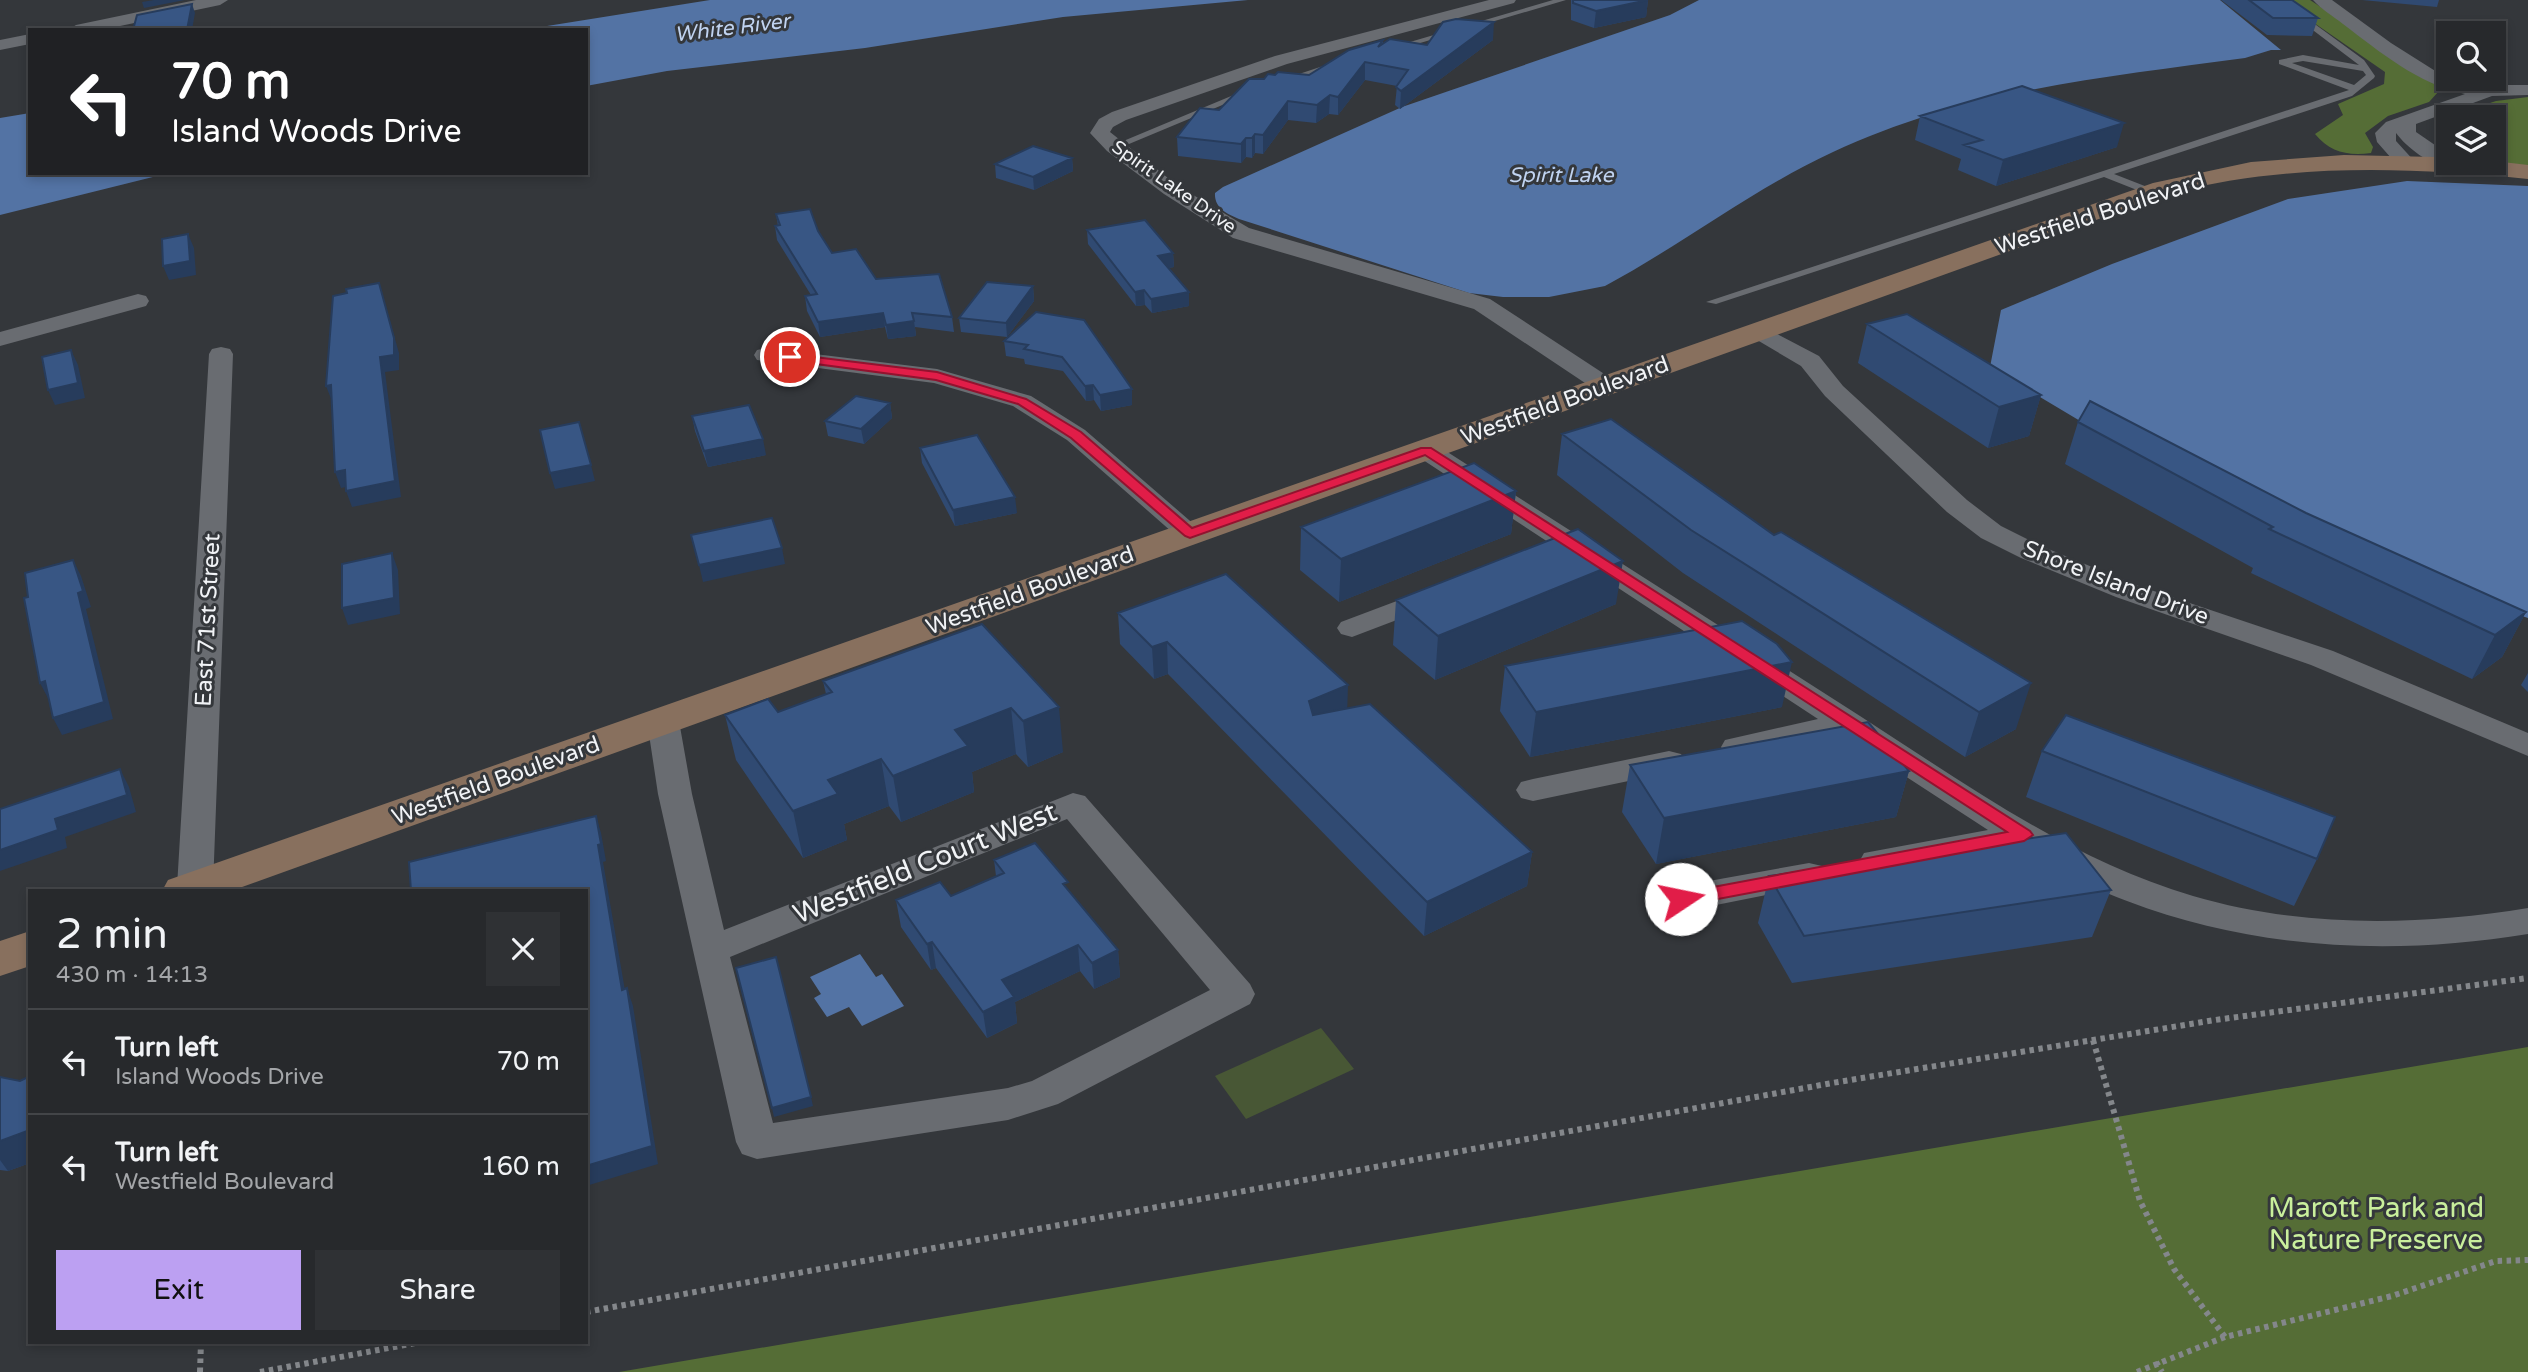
<!DOCTYPE html>
<html lang="en">
<head>
<meta charset="utf-8">
<style>
  :root { --surface:#27292c; --page:#2f3134; --text:#f1f3f6; --muted:#a4a6a9; --line:#434548; --accent:#bca0f2 }
  body { margin:0; font-family:"Varela Round",sans-serif; background:var(--page); color:var(--text); height:100vh; display:flex; flex-direction:column; font-size:26px; white-space:nowrap }
  * { box-sizing:border-box; margin:0 }
  p { font-size:23px; color:var(--muted) }
  .icon { flex:none; width:38px; height:38px; fill:none; stroke:currentColor; stroke-width:2; stroke-linecap:round; stroke-linejoin:round }
  .map { position:relative; flex:1; overflow:hidden }
  .sheet { position:absolute; left:28px; top:889px; width:560px; height:455px; display:flex; flex-direction:column; background:var(--surface); border-radius:0px; box-shadow:0 4px 10px #0003,0 0 0 2px var(--line) }
  .sheet>* { flex:none }
  .hud { position:absolute; left:28px; top:28px; width:560px; height:147px; border-radius:0px; box-shadow:0 4px 10px #0003,0 0 0 2px var(--line); background:#202124; color:#fff; overflow:hidden }
  .tools { position:absolute; left:2436px; top:21px; display:grid; gap:14px }
  .tools a { display:grid; place-items:center; width:70px; height:70px; border-radius:0px; background:var(--surface); box-shadow:0 4px 10px #0003,0 0 0 2px var(--line); font-size:35px }
  .pin { position:absolute; display:grid; place-items:center; width:60px; height:60px; color:#fff; margin:-30px; border:4px solid #fff; border-radius:50%; box-shadow:0 2px 7px #0007 }
  .me { position:absolute; width:77px; margin:-38px; rotate:79deg; stroke-linejoin:round; filter:drop-shadow(0 0 5px #0008) }
  .turn { display:flex; align-items:center; gap:24px; height:147px; padding:0 28px; font-size:32px }
  .turn .icon { width:91px; height:91px; stroke-width:2.5 }
  .turn b { display:block; font-size:49px; line-height:60px }
  .round { display:grid; place-items:center; flex:none; width:74px; height:74px; border-radius:0px; background:var(--page) }
  .overview { display:flex; align-items:center; justify-content:space-between; height:119px; padding:0 28px }
  h1 { font-size:42px; font-weight:600; line-height:52px }
  .cta { display:flex; gap:14px; margin-top:auto; padding:14px 28px }
  .cta a { flex:1; height:80px; border-radius:0px; background:var(--accent); color:#111; font-size:28px; font-weight:600; line-height:80px; text-align:center }
  .cta a+a { background:var(--page); color:var(--text) }
  ul { padding:0; list-style:none }
  li { display:flex; align-items:center; gap:21px; height:105px; padding:0 28px; border-top:2px solid var(--line) }
  li div { flex:1 }
  li b { display:block; font-size:26px }
  li em { font-style:normal }
  .map>svg:first-child { display:block }
  .green { fill:#485735 }
  .forest { fill:#556d36 }
  .water { fill:#5373a4 }
  .lines { fill:none; stroke-linecap:round; stroke-linejoin:round }
  .path { stroke:#84878b; stroke-width:6; stroke-dasharray:4.5 4.5; stroke-linecap:butt }
  .lane { fill:#696c71; fill-rule:evenodd }
  .street { fill:#696c71; fill-rule:evenodd }
  .secondary { fill:#88705e; fill-rule:evenodd }
  .wall { fill:#304a72 }
  .shaded-wall { fill:#273c5c }
  .building { fill:#385684; stroke:#273c5c; stroke-width:2 }
  .route { fill:#e11d48; stroke:#92132f; stroke-width:2 }
  .labels { text-anchor:middle; dominant-baseline:central; stroke-width:6; stroke-linejoin:round; paint-order:stroke }
  .far-street-label { font-size:19px; fill:#f1f3f6; stroke:#34373b }
  .far-water-label { font-size:21px; font-style:italic; fill:#c0d3f0; stroke:#34373b }
  .street-label { font-size:23px; fill:#f1f3f6; stroke:#34373b }
  .near-street-label { font-size:28px; fill:#f1f3f6; stroke:#34373b }
  .near-park-label { font-size:28px; fill:#c9ef9c; stroke:#34373b }
</style>
</head>
<body>
<div class="map">
<svg width="2528" height="1372" viewBox="0 0 2528 1372">
  <rect width="100%" height="100%" fill="#34373b"/>
  <path class="green" d="M1321,1028l33,41 -108,50 -31,-43z"/>
  <path class="forest" d="M2281,0h29l128,84 1,7 -10,11 -41,14 -23,17 8,14 -2,6c-24,3 -41,-1 -56,-19l28,-19 -5,-11 46,-20 1,-12z
    M2528,97v70l-34,-4v-46h-46l48,-16z
    M2528,1047v325h-1909z"/>
  <path class="water" d="M710,0h538l-185,17 -198,31 -198,23 -81,15v-56h-64z
    M1699,0h521l61,50h-10l-26,8c-140,19 -283,33 -412,94 -80,37 -150,92 -228,134l-56,11h-46l-34,-4 -230,-74c-12,-5 -25,-11 -24,-26l8,-6 179,-80 268,-92z
    M30,113v60h139l-169,42v-97z
    M2407,181l121,5v432l-94,-31 -327,-150 -117,-70 11,-57 111,-46 176,-65z
    M860,954l16,23 6,-3 22,32 -42,20 -13,-19 -22,10 -13,-19 7,-4 -11,-17z"/>
  <g class="lines">
    <path class="path" d="M2093,1040l47,161 34,68 51,68
      M586,1312l1246,-229 383,-63 313,-42
      M2156,1362l6,10
      M200,1372l1,-30
      M260,1372l161,-30
      M2137,1372l88,-35 167,-41 104,-35 32,-1"/>
    <path class="lane" d="M1553,0h13l-173,51 -7,-2z
      M2273,0h9l82,60 11,16 -1,2 -22,18 -238,78 41,16v4h-8l-43,-17 -388,127 -10,-2 643,-212 -70,-26v-4l24,-5 56,10zM2303,61l60,10 3,4 -12,10 -62,-22z
      M1332,63l7,2 -50,17 -8,-2z
      M1248,89l8,2 -139,58 -8,-2z"/>
    <path class="street" d="M196,0h32l-8,5 -119,25h-33l8,-5z
      M1489,0h27l-2,3 -227,61 -161,56 -13,7 -3,5 68,54 71,42 241,71 125,82 3,5 -3,5 -9,2 -9,-2 -123,-82 -241,-71 -69,-44 -57,-43 -17,-18 9,-14 13,-7 163,-56z
      M2313,0h19l59,43 57,36 32,6h48v10l-36,1 -76,28v8l32,22v9h9l-2,3c-19,5 -48,-18 -59,-33v8l20,22 -3,4h-14l-22,-25 -2,-9 11,-11 79,-28c-47,-10 -85,-42 -122,-70 -10,-8 -22,-15 -30,-24z
      M30,34v10l-30,6v-10z
      M138,294l8,2 3,5 -3,5 -146,40v-14z
      M1760,325l59,31 24,30 124,114 34,26 40,20 95,39 197,66 195,82v23l-217,-91 -195,-68 -95,-39 -40,-20 -34,-26 -122,-116 -24,-30 -49,-29 -4,-5 4,-5z
      M221,347l9,2 3,5 -20,533 -2,4h-32l-2,-4 32,-533 3,-5z
      M766,348l171,21 94,27 54,34 119,103 -4,6 -10,2 -10,-2 -113,-99 -54,-34 -79,-23 -177,-23 -3,-5 3,-5z
      M1426,442l9,2c142,91 283,181 425,272 106,68 210,144 333,180 109,32 224,30 335,12v26c-135,22 -272,16 -401,-33 -26,-10 -53,-22 -77,-35 -9,-5 -23,-17 -33,-18 -8,-1 -22,4 -31,6 -36,7 -73,13 -109,20l-13,-3 -5,-9 5,-9 124,-23 -146,-95 -105,23 -12,-4 -4,-7 4,-7 93,-21 -401,-263 -4,-6 4,-6z
      M1434,587l10,3 5,6 -5,6 -92,35 -11,-3 -4,-6 4,-6z
      M663,711l11,3 5,7 13,73 32,136 349,-137 12,3 165,188 5,10 -5,10 -192,100 -50,16 -251,39 -15,-5 -6,-12 -78,-348 -11,-73 5,-7zM1067,819l143,171 -178,91 -24,7 -235,35 -43,-166z
      M1669,751l12,3 5,8 -5,8 -148,31 -12,-3 -5,-8 5,-8 12,-3z
      M1809,863l13,3 5,9 -5,9 -141,28 -13,-4 -5,-9 5,-9 13,-4z"/>
    <path class="secondary" d="M2344,155l92,2 12,1v5l46,-2 34,4v14c-120,-12 -239,-16 -357,14l-1940,698h-69l6,-11 1985,-697 98,-21z
      M30,931v35l-30,10v-35z"/>
  </g>
  <path class="wall" d="M1571,0h77l-2,17 -52,11 -23,-8z
    M2221,0h71l26,18 -6,18 -45,-1z
    M2362,0h77l-2,7z
    M1383,40v3l44,2 66,-5 -93,69 -5,-4 2,-19 -32,-6 -27,35 -9,-1 -13,9 -28,-3 -25,34 -8,-1 -3,5 -6,-1 -5,6 -63,-7 -1,-19 42,-27 45,-31 11,-4h34z
    M1920,116l197,31 -121,39 -38,-16 3,-11 -46,-19z
    M1072,158l1,13 -39,19 -38,-12 -1,-14z
    M776,214l42,17 14,22 44,26 76,38 2,15 -39,-5 1,9 -28,3 -3,-12 -65,10 -13,-26 -2,-15 6,-1 -34,-55 -2,-14h3z
    M1087,230l86,23 1,14 -6,1 21,38 -37,7 -7,-8 -9,1 -48,-62z
    M1033,286l1,15 -27,36 -46,-5 -2,-14z
    M1036,312l96,77v16l-31,6 -7,-11 -8,1 -23,-30 -38,-7 -1,-5 -18,-3 -2,-15z
    M1867,324l174,71 -12,41 -41,12 -130,-85z
    M890,403l2,15 -28,26 -36,-8 -3,-15z
    M692,416l74,39 -58,12 -13,-36z
    M2078,422l228,91 220,99 -24,45 -30,22 -221,-106 2,-5 -188,-104z
    M1562,434l212,101 242,194 -51,28 -282,-184 -126,-98z
    M920,448l97,65 -62,13 -33,-63z
    M1516,491l-5,43 -172,68 -39,-32 1,-43z
    M1396,600l220,4 -181,76 -42,-35z
    M1118,613l229,95 185,144 -5,34 -103,50 -256,-262 -14,5 -34,-35z
    M982,624l81,128 -35,15 -12,-13 -44,18 2,20 -73,30 -12,-16 -45,18 3,16 -44,18 -67,-98 -11,-45 53,-3 48,-18 -3,-13z
    M1505,666l277,41 -252,50 -30,-46z
    M2528,673v19l-7,-7z
    M2042,751l275,108 -23,47 -268,-109z
    M1630,765l279,6 -13,46 -240,47 -34,-52z
    M994,860l74,30 50,60 2,27 -26,12 -14,-18 -65,31 2,21 -30,15 -51,-70 -5,2 -30,-43 -5,-27 55,-4 45,-20z
    M1769,876l342,14 -19,47 -300,46 -34,-60z
    M30,1076v87l-22,8 -8,-1v-93l20,4z"/>
  <path class="shaded-wall" d="M154,0h31l-41,8 -2,-6z
    M1648,0l-2,17 -52,11 2,-17z
    M192,4l3,9 -3,17h-5z
    M1494,22l-1,18 -93,69 1,-18z
    M1365,62v18l-27,35v-18z
    M1330,95l-1,19 -13,9 1,-18z
    M1288,101v19l-25,34v-19z
    M2124,123l-7,24 -121,39 7,-26z
    M1255,134v19l-3,5v-20z
    M1246,138v19l-5,6v-19z
    M1072,158l1,13 -39,19 -1,-13z
    M188,234l6,14 2,27 -27,5 -6,-14z
    M1173,253l1,14 -16,3v-14z
    M379,283l20,70v17l-14,2 16,125 -49,10 -6,-16 34,-134z
    M1033,286l1,15 -27,36 -1,-14z
    M1144,290l1,15 -9,1 -1,-14z
    M1189,292v14l-37,7 -1,-14z
    M883,313l2,14 -65,10 -2,-15z
    M914,321l2,15 -28,3 -2,-14z
    M71,350l7,15 7,33 -30,7 -7,-15z
    M331,385l1,16 -6,-15z
    M1093,385l1,15 -8,1 -1,-15z
    M1132,389v16l-31,6 -1,-16z
    M2041,395l-12,41 -41,12 11,-41z
    M890,403l2,15 -28,26 -3,-15z
    M763,439l3,16 -58,12 -4,-16z
    M591,465l4,16 -40,8 -5,-16z
    M345,470l6,16 -10,2 -6,-16z
    M1516,491l-5,43 -172,68 2,-43z
    M1015,497l2,16 -62,13 -2,-16z
    M782,548l3,16 -82,18 -4,-17z
    M392,553l6,17 2,44 -52,11 -6,-17z
    M73,560l8,16 10,31 -5,2 27,110 -51,16 -9,-17 25,-125z
    M1623,561l-7,43 -181,76 3,-44z
    M2526,612l-24,45 -30,22 23,-44z
    M1167,642l1,32 -14,5 -2,-32z
    M1792,662l-10,45 -252,50 6,-45z
    M45,681l4,19 -9,-17z
    M2031,683l-15,46 -51,28 14,-45z
    M1348,685l-1,32 -39,17 1,-33z
    M1059,707l4,45 -35,15 -5,-46z
    M1011,708l5,46 -44,18 2,20 -73,30 -8,-46 62,-46z
    M881,759l8,47 -45,18 3,16 -44,18 -10,-47 35,-31z
    M120,769l9,18 7,25 -71,25 2,11 -67,23v-21l55,-31z
    M1909,771l-13,46 -240,47 8,-46z
    M596,816l5,17 5,28 -3,1 25,146 -6,-18 -24,-145z
    M1532,852l-5,34 -103,50 3,-34z
    M932,942l4,26 -5,2 -4,-26z
    M1078,945l2,26 -65,31 2,21 -30,15 -4,-26 19,-32z
    M1118,950l2,27 -26,12 -2,-26z
    M627,988l6,18 25,158 -72,22v-20z
    M811,1097l2,9 -39,11 -2,-9z
    M30,1130v33l-22,8 -8,-11v-19z"/>
  <path class="building" d="M1573,0h75l-52,11 -23,-8z
    M2249,0h43l26,18h-45z
    M192,4l-5,26h-54l4,-15z
    M1456,19l38,3 -93,69 -5,-4 12,-17 -43,-8 -27,35 -8,-2 -13,10 -29,-4 -25,34 -8,-1 -3,4h-6l-5,6 -64,-7 23,-29 19,2 30,-31h15l4,-5 7,1 3,-3 31,3 40,-25 34,-10 -5,7 12,-8 37,6 16,-23z
    M2022,86l102,37 -121,37 -39,-15 18,-5 -62,-24z
    M1033,146l39,12 -39,19 -38,-13z
    M810,209l8,22 14,22 24,-4 20,30 63,-5 13,43 -40,-4 2,8 -28,4 -3,-12 -65,9 -13,-26 12,-2 -42,-68 5,-1 -4,-11z
    M1145,220l28,33 -15,3 31,36 -38,7 -7,-9 -9,2 -48,-62z
    M188,234l2,27 -27,5 -1,-27z
    M987,282l46,4 -27,37 -47,-5z
    M379,283l15,55v17l-14,2 15,124 -49,10 -1,-21 -10,2 -4,-87 -5,1 7,-90 14,-3 -1,-4z
    M1036,312l48,8 48,69 -32,6 -7,-10 -8,1 -23,-29 -38,-8 4,-4 -24,-4z
    M1907,314l134,81 -42,12 -132,-83z
    M71,350l7,33 -30,7 -6,-33z
    M856,396l34,7 -29,26 -36,-8z
    M2090,401l216,112 220,99 -31,23 -226,-106 4,-2 -195,-105z
    M749,405l14,34 -59,12 -12,-35z
    M1611,419l163,116 7,-3 250,151 -52,29 -288,-182 -129,-96z
    M579,422l12,43 -41,8 -10,-43z
    M977,435l38,62 -62,13 -33,-62z
    M1474,463l42,28 -175,68 -40,-32z
    M772,518l10,30 -83,17 -8,-30z
    M1578,529l45,32 -185,75 -42,-36z
    M392,553l2,45 -52,10v-44z
    M73,560l10,31 -5,2 26,109 -51,16 -8,-37 -5,2 -16,-85 4,-1 -3,-24z
    M1226,574l122,111 -39,16 4,14 57,-11 162,148 -105,50 -260,-260 -15,5 -34,-34z
    M1742,621l35,23 15,18 -256,50 -31,-46z
    M982,624l77,83 -36,14 -12,-13 -56,22 13,16 -75,30 -12,-17 -53,21 10,14 -45,17 -68,-96 43,-16 10,13 54,-20 -9,-11z
    M2066,715l269,102 -18,42 -275,-108z
    M1868,722l41,49 -245,47 -34,-53z
    M120,769l7,26 -72,24 3,11 -58,20v-41z
    M596,816l5,28 -3,1 24,145 5,-2 25,158 -66,20v-275h-175l-2,-29z
    M2066,833l45,57 -307,46 -35,-60z
    M1035,843l33,39 -5,2 55,66 -26,13 -14,-18 -76,35 12,17 -31,15 -51,-70 -5,2 -31,-44 44,-18 11,14 53,-23 -10,-13z
    M776,957l35,140 -39,11 -36,-140z
    M30,1076v54l-30,11v-64l20,4z"/>
  <path class="route" d="M790,354l147,18 89,27 55,33 111,96 229,-80h10l599,383 3,4 -9,6 -343,65 -7,-2 -2,-5 2,-4 7,-2 326,-61 -582,-377 -235,83 -5,-2 -114,-98 -53,-34 -82,-24 -150,-20 -2,-3z"/>
  <g class="labels">
    <g class="far-street-label">
      <text transform="translate(1174 187) rotate(35)">Spirit Lake Drive</text>
    </g>
    <g class="far-water-label">
      <text transform="translate(732 28) rotate(-7)">White River</text>
      <text x="1561" y="175">Spirit Lake</text>
    </g>
    <g class="street-label">
      <text transform="translate(2100 214) rotate(-18)">Westfield Boulevard</text>
      <text transform="translate(1565 401) rotate(-20)">Westfield Boulevard</text>
      <text transform="translate(2116 583) rotate(21)">Shore Island Drive</text>
      <text transform="translate(1030 591) rotate(-20)">Westfield Boulevard</text>
      <text transform="translate(208 620) rotate(-87)">East 71st Street</text>
      <text transform="translate(496 781) rotate(-20)">Westfield Boulevard</text>
    </g>
    <g class="near-street-label">
      <text transform="translate(925 863) rotate(-22)">Westfield Court West</text>
    </g>
    <g class="near-park-label">
      <text x="2376" y="1208">Marott Park and<tspan x="2376" dy="32">Nature Preserve</tspan></text>
    </g>
  </g>
</svg>
<div class="tools">
<a><svg class="icon" aria-label="search" viewBox="0 0 24 24"><circle cx="10" cy="10" r="6"/><path d="M15 15l6 6"/></svg></a>
<a><svg class="icon" aria-label="layers" viewBox="0 0 24 24"><path d="M12 4l9 5-9 5-9-5zM3 14l9 5 9-5"/></svg></a>
</div>
<div class="pin" style="left:790px;top:357px;background:#d93025"><svg class="icon" aria-label="arrive" viewBox="0 0 24 24"><path d="M6 21V4h12l-3 4 3 4H6"/></svg></div>
<svg class="me" style="left:1681px;top:899px" viewBox="-20 -20 40 40"><circle r="19" fill="#fff"/><path d="M0-13L10 11 0 6-10 11z" fill="#e11d48"/></svg>
<div class="hud">
<div class="turn"><svg class="icon" aria-label="left" viewBox="0 0 24 24"><path d="M17 20v-9H6M10 6l-5 5 5 5"/></svg><div><b>70 m</b>Island Woods Drive</div></div>
</div>
<section class="sheet">
<div class="overview"><div><h1>2 min</h1><p>430 m · 14:13</p></div><a class="round"><svg class="icon" aria-label="close" viewBox="0 0 24 24"><path d="M6 6l12 12M18 6L6 18"/></svg></a></div>
<ul>
<li><svg class="icon" aria-label="left" viewBox="0 0 24 24"><path d="M17 20v-9H6M10 6l-5 5 5 5"/></svg><div><b>Turn left</b><p>Island Woods Drive</p></div><em>70 m</em></li>
<li><svg class="icon" aria-label="left" viewBox="0 0 24 24"><path d="M17 20v-9H6M10 6l-5 5 5 5"/></svg><div><b>Turn left</b><p>Westfield Boulevard</p></div><em>160 m</em></li>
</ul>
<div class="cta"><a>Exit</a><a>Share</a></div>
</section>
</div>
</body>
</html>
